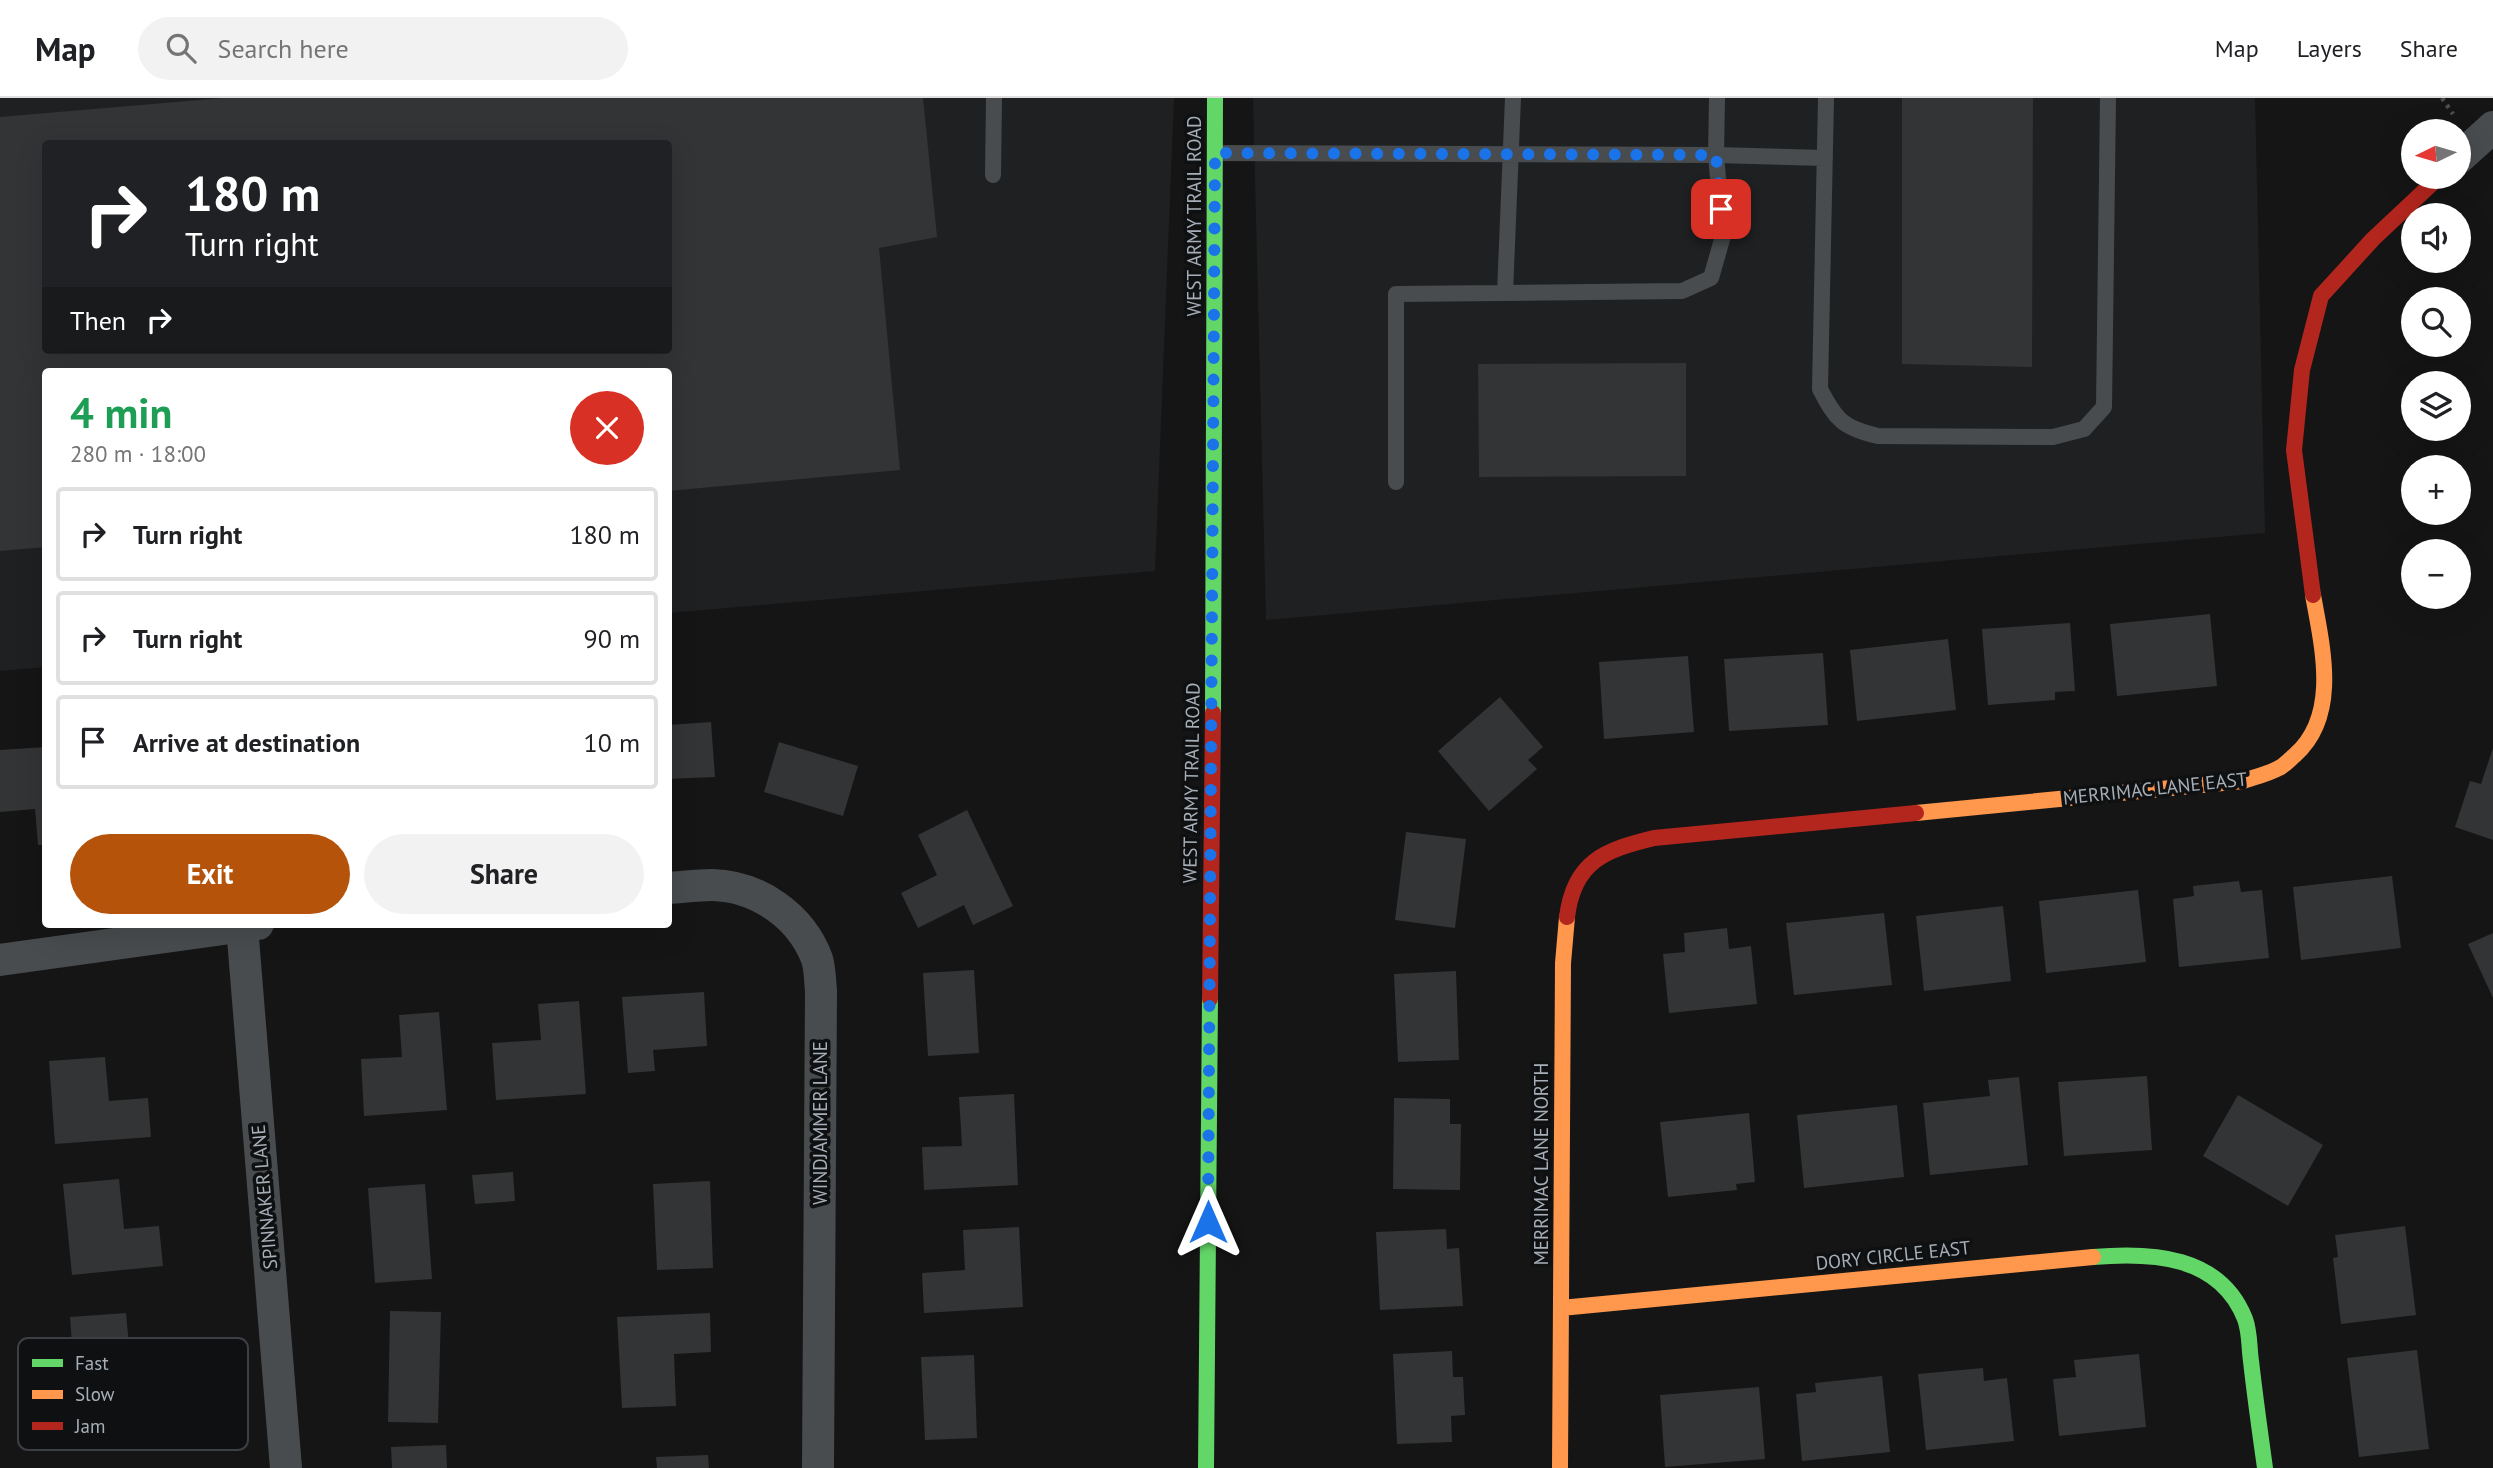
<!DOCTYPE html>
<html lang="en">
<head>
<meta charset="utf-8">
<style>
  :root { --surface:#fff; --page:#f2f2f2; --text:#202124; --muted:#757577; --line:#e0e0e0; --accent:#b45309 }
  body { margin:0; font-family:"PT Sans",sans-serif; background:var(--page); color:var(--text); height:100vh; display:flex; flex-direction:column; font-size:26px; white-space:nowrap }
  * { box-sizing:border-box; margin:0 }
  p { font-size:23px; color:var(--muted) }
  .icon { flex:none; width:38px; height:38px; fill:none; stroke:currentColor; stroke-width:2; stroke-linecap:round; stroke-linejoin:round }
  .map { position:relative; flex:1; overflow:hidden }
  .details { position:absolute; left:42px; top:270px; width:630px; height:560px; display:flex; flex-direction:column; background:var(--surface); border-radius:7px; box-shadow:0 7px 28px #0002 }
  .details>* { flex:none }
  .banner { position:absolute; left:42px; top:42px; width:630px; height:214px; border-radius:7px; box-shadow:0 7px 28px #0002; background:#202124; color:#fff; overflow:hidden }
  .needle { width:46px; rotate:265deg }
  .tools { position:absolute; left:2401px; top:21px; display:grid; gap:14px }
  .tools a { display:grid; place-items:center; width:70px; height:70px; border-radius:50%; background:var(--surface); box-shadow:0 7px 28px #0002; font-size:35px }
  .pin { position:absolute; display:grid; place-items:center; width:60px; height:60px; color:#fff; margin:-30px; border-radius:14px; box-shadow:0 4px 10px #0006 }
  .me { position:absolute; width:77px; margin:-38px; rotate:0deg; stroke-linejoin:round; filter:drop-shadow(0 0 5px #0008) }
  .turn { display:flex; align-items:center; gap:24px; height:147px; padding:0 28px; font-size:32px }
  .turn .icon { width:91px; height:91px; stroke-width:2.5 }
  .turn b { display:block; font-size:49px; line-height:60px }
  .then { display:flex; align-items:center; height:66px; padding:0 28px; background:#0003; gap:14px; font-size:26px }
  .round { display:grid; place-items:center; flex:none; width:74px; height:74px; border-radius:37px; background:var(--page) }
  .headline { display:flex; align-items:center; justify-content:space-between; height:119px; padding:0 28px }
  h1 { font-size:42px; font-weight:700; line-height:52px; color:#1e9e55 }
  .button { display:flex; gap:14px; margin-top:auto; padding:14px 28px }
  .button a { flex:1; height:80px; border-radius:42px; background:var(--accent); color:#fff; font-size:28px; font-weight:700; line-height:80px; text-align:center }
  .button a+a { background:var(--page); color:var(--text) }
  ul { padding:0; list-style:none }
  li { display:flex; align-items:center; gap:21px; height:94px; margin:0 14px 10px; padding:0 14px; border:4px solid var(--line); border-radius:7px }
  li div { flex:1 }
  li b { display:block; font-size:26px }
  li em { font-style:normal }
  header { display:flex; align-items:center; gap:42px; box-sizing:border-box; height:98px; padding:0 35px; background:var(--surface); border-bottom:2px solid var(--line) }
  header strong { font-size:33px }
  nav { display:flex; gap:38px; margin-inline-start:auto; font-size:24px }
  .search { width:490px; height:63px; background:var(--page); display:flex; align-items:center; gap:18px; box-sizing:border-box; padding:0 24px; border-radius:38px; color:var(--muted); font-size:26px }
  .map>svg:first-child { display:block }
  .built { fill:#1f2022; fill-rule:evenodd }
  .building { fill:#323435; fill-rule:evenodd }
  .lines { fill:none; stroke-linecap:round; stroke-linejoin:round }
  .path { stroke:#4b4d50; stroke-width:4.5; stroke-dasharray:3.5 5; stroke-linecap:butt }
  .lane { stroke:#494c4e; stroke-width:16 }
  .street { stroke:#494c4e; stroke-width:32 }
  .fast { stroke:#63d668; stroke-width:16 }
  .slow { stroke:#ff974d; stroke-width:16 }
  .jam { stroke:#b3261e; stroke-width:16 }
  .route { stroke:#1a73e8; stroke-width:12; stroke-dasharray:0 21.6 }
  .labels { text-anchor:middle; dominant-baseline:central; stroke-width:7; stroke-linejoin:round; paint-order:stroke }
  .street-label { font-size:19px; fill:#a6aeb7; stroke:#0f1011 }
  .key { fill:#0f1011; stroke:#3c3f43; stroke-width:2 }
  .key-label { font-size:19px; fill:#a6aeb7 }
</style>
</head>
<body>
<header>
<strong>Map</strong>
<div class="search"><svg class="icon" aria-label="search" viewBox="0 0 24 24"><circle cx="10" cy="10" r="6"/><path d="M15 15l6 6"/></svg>Search here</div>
<nav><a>Map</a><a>Layers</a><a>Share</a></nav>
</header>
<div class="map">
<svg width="2493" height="1370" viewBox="0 0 2493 1370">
  <rect width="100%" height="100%" fill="#151515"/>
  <path class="built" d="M0,0h1174l-19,473 -486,42 -1,-242h-622l-1,296 -45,4zM46,46h622v206h-622z
    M1253,0h1002l10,435 -999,87z"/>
  <path class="building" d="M223,0h700l14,139 -58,11 21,222 -232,21v-120h-622v176l-46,4v-434zM46,46h622v206h-622z
    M1902,0h131l-1,269 -130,-3z
    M1686,265v113l-207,1 -1,-113z
    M2210,516l7,72 -100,10 -7,-72z
    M2070,525l5,68 -20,1v8l-67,5 -6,-76z
    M1948,541l8,71 -99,11 -7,-71z
    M1823,555l5,72 -99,6 -5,-72z
    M1688,558l6,76 -90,7 -5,-77z
    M1500,599l43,50 -15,13 9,9 -48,42 -51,-60z
    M711,624l4,55 -47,2v-54z
    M779,644l79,24 -15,50 -79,-24z
    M46,649v98h-8l-3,-36 -35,3v-62z
    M2493,650v92l-38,-13 15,-46 11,3z
    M967,712l46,96 -40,19 -9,-20 -46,23 -17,-35 36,-18 -19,-40z
    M1406,734l60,7 -11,89 -60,-8z
    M2392,778l9,72 -100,12 -8,-73z
    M2239,783l2,11 21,-2 7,68 -90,9 -6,-68 21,-3 -1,-10z
    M2138,792l8,72 -100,11 -7,-72z
    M2003,808l8,75 -87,10 -8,-75z
    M1884,815l8,72 -98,10 -8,-72z
    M1727,830l2,21 22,-3 6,58 -88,9 -6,-59 22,-2 -1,-19z
    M2493,835v65l-25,-54z
    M974,872l5,83 -51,3 -5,-83z
    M1456,873l3,89 -61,2 -4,-88z
    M704,894l3,54 -54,4 2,21 -27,2 -6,-76z
    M579,903l7,93 -90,6 -4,-57 49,-3 -3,-36z
    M439,914l8,98 -83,6 -3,-57 41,-2 -3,-42z
    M105,959l4,44 39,-3 3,39 -96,7 -6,-83z
    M2147,978l5,74 -88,6 -6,-74z
    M2019,979l9,88 -98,10 -7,-72 67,-7 -2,-16z
    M1014,996l4,91 -94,5 -2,-43 40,-1 -3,-49z
    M2238,997l85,50 -35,61 -85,-50z
    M1394,1000l56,1v25h11l-1,66 -67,-1z
    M1897,1007l7,72 -100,11 -7,-73z
    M1749,1015l6,69 -19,2 1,6 -69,7 -8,-75z
    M513,1074l2,29 -40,3 -3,-29z
    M119,1081l5,50 35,-3 4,40 -91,9 -9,-91z
    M710,1083l3,87 -56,2 -4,-86z
    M425,1086l7,95 -57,4 -7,-95z
    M2405,1128l11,89 -75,9 -8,-66 5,-1 -3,-22z
    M1019,1129l4,80 -99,6 -2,-40 43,-3 -2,-40z
    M1446,1131l1,20 12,-1 4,58 -83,4 -4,-78z
    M390,1213l51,1 -3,111 -50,-1z
    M126,1215l4,43 39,-3 3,39 -96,7 -6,-82z
    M710,1215l1,39 -37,2 2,52 -54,2 -5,-91z
    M2417,1252l12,99 -70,8 -12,-99z
    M1452,1253l1,26h10l2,38 -14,1 1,26 -55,2 -4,-90z
    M2139,1256l7,73 -87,9 -6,-57 23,-2 -2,-17z
    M974,1257l3,83 -52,2 -4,-83z
    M1983,1270l1,13 23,-3 7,63 -88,9 -8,-76z
    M1882,1278l8,76 -88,9 -6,-67 20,-2 -1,-9z
    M1759,1289l6,72 -100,8 -5,-72z
    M446,1347l1,23h-55l-1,-21z
    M708,1357l1,13h-52l-1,-11z"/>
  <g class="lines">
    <path class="path" d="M2442,0l11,16"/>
    <path class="lane" d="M1826,0l-6,291c16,31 23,39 58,47l175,1 31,-8 20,-22 4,-309
      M1215,55l501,2 1,-57
      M993,77l1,-77
      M1505,195l8,-195
      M1396,384v-188l286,-3 29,-13 12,-42 -7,-81 109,3"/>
    <path class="street" d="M2459,60l34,-31
      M668,790c15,-1 30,-3 44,-3 46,1 89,31 105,74 3,9 3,22 4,32l-3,477
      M242,828l44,542
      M0,862l258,-36"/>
    <path class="fast" d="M1213,615l2,-615
      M2093,1159c58,-5 127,-2 152,62 5,13 4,29 6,42 4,36 9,71 14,107
      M1206,1370l4,-469"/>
    <path class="slow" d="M1916,715l327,-32c12,-4 25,-7 36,-13 6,-3 11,-9 16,-13 45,-40 27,-109 18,-160
      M1561,1210l532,-51
      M1560,1370l3,-505 4,-46"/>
    <path class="jam" d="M2313,497l-19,-145 8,-80 19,-74 52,-57 66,-62
      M1567,819c7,-56 38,-67 87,-79l262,-25
      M1210,901l3,-286"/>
  </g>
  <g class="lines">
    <path class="route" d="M1208,1124l7,-1069 501,2 5,54"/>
  </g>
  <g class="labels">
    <g class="street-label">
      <text transform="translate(1194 118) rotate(-90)">WEST ARMY TRAIL ROAD</text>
      <text transform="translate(1191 685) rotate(-89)">WEST ARMY TRAIL ROAD</text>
      <text transform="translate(2155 690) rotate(-6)">MERRIMAC LANE EAST</text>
      <text transform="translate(820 1025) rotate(-90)">WINDJAMMER LANE</text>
      <text transform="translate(1541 1066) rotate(-90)">MERRIMAC LANE NORTH</text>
      <text transform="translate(264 1099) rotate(-95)">SPINNAKER LANE</text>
      <text transform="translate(1893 1157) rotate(-6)">DORY CIRCLE EAST</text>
    </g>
  </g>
  <rect x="18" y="1240" width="230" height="112" rx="10" class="key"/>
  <rect x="32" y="1261" width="31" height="8" fill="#63d668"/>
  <rect x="32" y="1292" width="31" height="9" fill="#ff974d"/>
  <rect x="32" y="1324" width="31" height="8" fill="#b3261e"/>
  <g class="key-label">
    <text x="75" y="1272">Fast</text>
    <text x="75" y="1303">Slow</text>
    <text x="75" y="1335">Jam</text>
  </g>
</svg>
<div class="tools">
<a><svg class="needle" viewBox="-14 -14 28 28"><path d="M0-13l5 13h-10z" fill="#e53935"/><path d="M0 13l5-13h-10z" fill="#757577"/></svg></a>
<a><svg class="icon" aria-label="sound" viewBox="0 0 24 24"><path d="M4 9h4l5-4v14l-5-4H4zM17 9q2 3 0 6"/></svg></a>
<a><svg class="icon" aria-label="search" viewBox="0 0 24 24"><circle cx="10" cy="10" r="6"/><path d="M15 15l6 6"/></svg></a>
<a><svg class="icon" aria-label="layers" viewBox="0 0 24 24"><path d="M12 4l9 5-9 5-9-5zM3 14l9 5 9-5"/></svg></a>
<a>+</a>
<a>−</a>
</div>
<div class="pin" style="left:1721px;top:111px;background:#d93025"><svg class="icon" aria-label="arrive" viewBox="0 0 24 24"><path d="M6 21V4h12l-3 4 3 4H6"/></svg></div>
<svg class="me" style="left:1208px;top:1124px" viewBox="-20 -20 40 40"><path d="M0-17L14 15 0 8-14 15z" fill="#1a73e8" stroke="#fff" stroke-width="4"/></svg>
<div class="banner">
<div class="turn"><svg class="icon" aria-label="right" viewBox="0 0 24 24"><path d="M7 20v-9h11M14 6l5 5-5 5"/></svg><div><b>180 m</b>Turn right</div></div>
<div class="then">Then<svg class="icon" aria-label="right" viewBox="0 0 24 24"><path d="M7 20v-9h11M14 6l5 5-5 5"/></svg></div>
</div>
<section class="details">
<div class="headline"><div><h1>4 min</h1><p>280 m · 18:00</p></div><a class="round" style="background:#d93025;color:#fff"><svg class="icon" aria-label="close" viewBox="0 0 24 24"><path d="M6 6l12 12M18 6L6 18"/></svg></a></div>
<ul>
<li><svg class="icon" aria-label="right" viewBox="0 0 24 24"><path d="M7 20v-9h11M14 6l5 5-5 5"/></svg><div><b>Turn right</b></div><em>180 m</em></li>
<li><svg class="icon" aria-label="right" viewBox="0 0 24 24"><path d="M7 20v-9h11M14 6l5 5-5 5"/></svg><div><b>Turn right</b></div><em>90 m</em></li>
<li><svg class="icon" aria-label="arrive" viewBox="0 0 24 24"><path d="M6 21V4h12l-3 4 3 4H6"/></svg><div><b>Arrive at destination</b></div><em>10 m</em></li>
</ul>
<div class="button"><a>Exit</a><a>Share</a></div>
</section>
</div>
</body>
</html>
